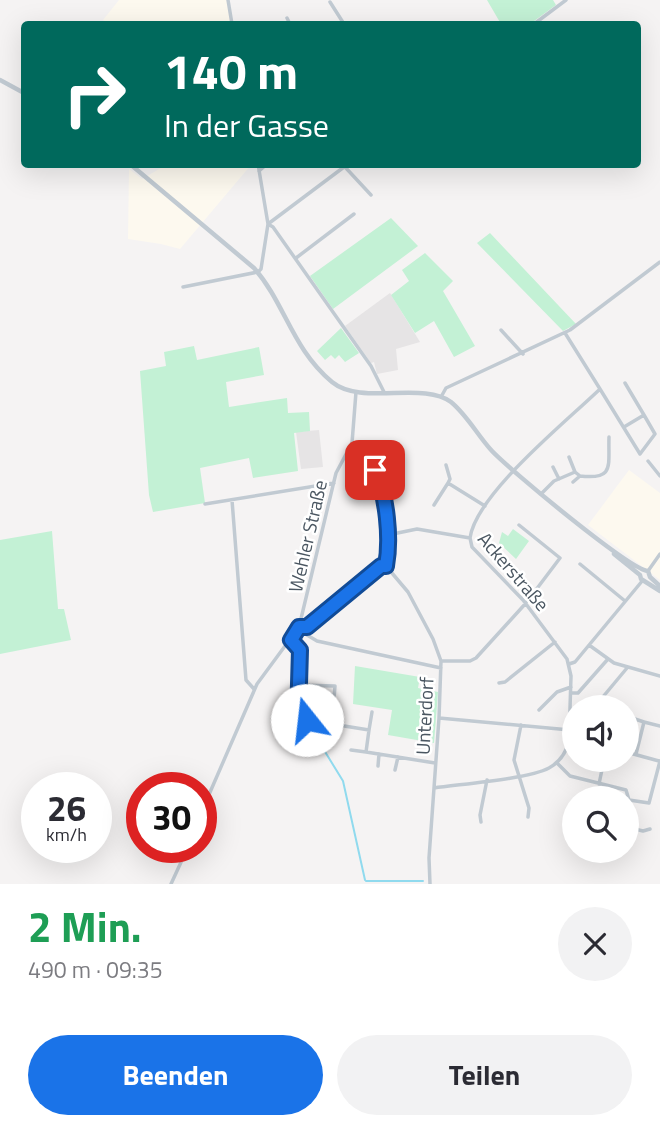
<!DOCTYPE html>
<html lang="de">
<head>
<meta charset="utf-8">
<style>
  :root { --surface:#fff; --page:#f2f2f3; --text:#2b2b33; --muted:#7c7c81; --accent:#1a73e8 }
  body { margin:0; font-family:"Titillium Web",sans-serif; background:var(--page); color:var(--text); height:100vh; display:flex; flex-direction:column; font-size:26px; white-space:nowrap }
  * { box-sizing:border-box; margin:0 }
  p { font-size:23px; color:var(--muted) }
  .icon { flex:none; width:38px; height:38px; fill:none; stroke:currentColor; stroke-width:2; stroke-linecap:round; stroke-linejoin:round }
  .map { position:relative; height:884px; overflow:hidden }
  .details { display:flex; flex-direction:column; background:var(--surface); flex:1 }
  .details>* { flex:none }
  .top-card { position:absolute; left:21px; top:21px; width:620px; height:147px; border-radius:7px; box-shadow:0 7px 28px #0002; background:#00695c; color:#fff; overflow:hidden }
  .tools { position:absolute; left:562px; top:695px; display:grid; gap:14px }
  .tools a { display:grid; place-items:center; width:77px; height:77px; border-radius:50%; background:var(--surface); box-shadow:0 7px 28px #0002; font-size:35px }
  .speed { position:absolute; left:21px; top:772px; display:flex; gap:14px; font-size:35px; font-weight:700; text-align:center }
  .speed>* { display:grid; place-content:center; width:91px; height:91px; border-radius:50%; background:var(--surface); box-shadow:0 7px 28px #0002; line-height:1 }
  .speed small { font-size:18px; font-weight:400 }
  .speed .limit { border:10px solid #d22; background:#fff; color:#111 }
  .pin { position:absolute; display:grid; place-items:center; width:60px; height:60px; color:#fff; margin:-30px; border-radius:14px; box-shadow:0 4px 10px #0006 }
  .me { position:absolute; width:77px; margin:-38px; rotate:344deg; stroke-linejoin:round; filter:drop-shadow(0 0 5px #0008) }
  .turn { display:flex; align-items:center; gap:24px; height:147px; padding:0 28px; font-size:32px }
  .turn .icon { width:91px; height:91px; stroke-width:2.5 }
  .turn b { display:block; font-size:49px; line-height:60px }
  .round { display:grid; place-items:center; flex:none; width:74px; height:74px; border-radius:37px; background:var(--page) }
  .headline { display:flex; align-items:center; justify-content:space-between; height:119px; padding:0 28px }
  h1 { font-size:42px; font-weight:700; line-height:52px; color:#1e9e55 }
  .cta { display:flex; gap:14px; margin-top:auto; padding:14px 28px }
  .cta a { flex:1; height:80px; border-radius:42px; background:var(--accent); color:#fff; font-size:28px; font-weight:700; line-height:80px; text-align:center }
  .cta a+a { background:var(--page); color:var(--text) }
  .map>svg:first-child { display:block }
  .commercial { fill:#fdf9ef }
  .education { fill:#e6e4e5 }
  .green { fill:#c3f1d5 }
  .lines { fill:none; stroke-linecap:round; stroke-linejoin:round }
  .stream { stroke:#90daee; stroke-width:2 }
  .minor { stroke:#c1cad2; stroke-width:3.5 }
  .tertiary { stroke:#c1cad2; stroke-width:4.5 }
  .route-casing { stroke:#114b97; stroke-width:18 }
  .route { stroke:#1a73e8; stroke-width:12 }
  .labels { text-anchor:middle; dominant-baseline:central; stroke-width:5; stroke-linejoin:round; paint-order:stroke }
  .street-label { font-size:19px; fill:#4a5661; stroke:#fff }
</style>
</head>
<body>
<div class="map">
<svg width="660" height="884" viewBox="0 0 660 884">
  <rect width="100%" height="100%" fill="#f5f3f3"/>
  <path class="commercial" d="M119,0h108l4,24h-121l-7,-4z
    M166,165h85l-71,84 -19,-5 -33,-5 1,-70 13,10z
    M629,470l31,23v87l-72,-55z"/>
  <path class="education" d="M390,293l30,49 -24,7 2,21 -21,4 -3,-12 -3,1 -26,-37z
    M319,430l4,37 -22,2 -5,-37z"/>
  <path class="green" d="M487,0h66l3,5 -26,19h-29z
    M391,218l27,28 -85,63 -23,-33z
    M490,233l86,91 -13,7 -86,-88z
    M425,253l28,28 -10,10 32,55 -21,11 -20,-36 -19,12 -24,-38 18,-14 -7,-11z
    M341,328l18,25 -14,9 -6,-7 -4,4 -4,-4 -6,5 -8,-9z
    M194,346l3,14 62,-13 5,28 -38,7 3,25 58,-9 1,15 21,-1 1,19 -16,2 4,38 -45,7 -4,-20 -49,10 5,35 -52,9 -4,-17 -9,-124 26,-5 -2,-14z
    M513,529l16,12 -13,18 -17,-16 3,-11 6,4z
    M52,531l6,78h6l7,31 -71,14v-114z
    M355,666l65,11 -2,11 20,4 -4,51 -46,-8 4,-25 -39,-6z"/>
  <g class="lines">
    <path class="stream" d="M308,724l35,57 22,99
      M366,881h57"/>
    <path class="minor" d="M228,0l4,24
      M330,2l14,22
      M287,18l3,6
      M534,24l32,-24
      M345,167l26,28
      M259,171l8,-7
      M268,224l5,3 98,139 13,26
      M268,224l80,-60
      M296,258l58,-44
      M183,287l75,-15 3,-3 7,-45 -10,-60
      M501,330l22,24
      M600,389l40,65 15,-20 -11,-19
      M441,397l5,-9 124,-58 90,-68
      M624,427l20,-12 -19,-32
      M351,447c8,7 19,14 24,24 12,20 15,72 11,95
      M569,457l6,15 5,4 -7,6
      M648,461l12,15
      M446,465l4,14 -2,4 37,23
      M553,467l6,12
      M580,476c35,4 28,-10 29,-39
      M541,494l13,-13 21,-9
      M232,500l14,180 8,9
      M205,504l129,-21
      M434,505l14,-22
      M388,535l29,-6 53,9 2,9 51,53 44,59 4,17 -2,65c-3,12 -9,21 -20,27 -21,11 -88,16 -115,20
      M470,538c6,-44 97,-117 130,-149l-35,-56
      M580,564l45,37
      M386,566l22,26 25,47 8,22 -2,57 -10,140 1,26
      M648,571l12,-17
      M299,627l8,8 10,6 124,27
      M301,627h6l74,-61h5
      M291,640l9,10 -2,68 9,2
      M589,645l25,18 46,13
      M441,661h29l6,-3 50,-55 34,-45 -41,-33
      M569,664l6,-2 68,-82
      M499,683l6,-1 50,-40
      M299,685l36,1 -3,38 37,6 -3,22 69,11
      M320,686l-1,7 15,2
      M571,693h7l30,-34
      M600,707l2,-9 25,-30
      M539,710l18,-18 14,-5
      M629,717l15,5
      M439,718l131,12
      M323,723l9,1
      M521,725l-7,35 15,48 -1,9
      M369,730l3,-18
      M351,750l15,2
      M626,752l33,9
      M636,754l8,-32 16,4
      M557,763l13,13 56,14 3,10 -3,13
      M378,766l1,-12
      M395,770l3,-13
      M599,784l5,-24
      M629,800l20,3 11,-42
      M201,813l56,-129 42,-57 37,-154 16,-30 4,-51
      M481,822l-1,-7 7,-35
      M626,827l17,4 7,-2
      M171,884l17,-37"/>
    <path class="tertiary" d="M0,80l24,13
      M130,164l124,104c31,35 38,81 78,114 29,24 91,-1 119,20 16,13 27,34 41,49 18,19 138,119 156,120l2,6 10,9
      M614,554l26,21 1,4 19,12"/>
  </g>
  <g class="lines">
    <g class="route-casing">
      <path id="route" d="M307,720l-9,-2 2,-68 -9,-10 8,-13h8l74,-61h5c5,-27 1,-70 -11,-96"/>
    </g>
    <use href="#route" class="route"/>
  </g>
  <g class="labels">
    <g class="street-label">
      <text transform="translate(307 536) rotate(-77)">Wehler Straße</text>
      <text transform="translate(514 571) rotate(49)">Ackerstraße</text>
      <text transform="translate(424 716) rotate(-87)">Unterdorf</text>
    </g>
  </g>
</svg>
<div class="tools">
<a><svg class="icon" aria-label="sound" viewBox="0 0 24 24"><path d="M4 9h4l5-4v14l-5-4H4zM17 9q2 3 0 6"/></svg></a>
<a><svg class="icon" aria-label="search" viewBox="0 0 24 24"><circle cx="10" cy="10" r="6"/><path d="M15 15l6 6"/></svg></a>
</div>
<div class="speed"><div>26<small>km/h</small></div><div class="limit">30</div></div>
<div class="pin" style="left:375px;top:470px;background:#d93025"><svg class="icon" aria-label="arrive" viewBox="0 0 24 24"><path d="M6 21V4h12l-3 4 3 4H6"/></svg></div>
<svg class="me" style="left:307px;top:720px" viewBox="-20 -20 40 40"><circle r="19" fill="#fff"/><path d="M0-13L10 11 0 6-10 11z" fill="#1a73e8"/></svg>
<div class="top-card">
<div class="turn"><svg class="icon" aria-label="right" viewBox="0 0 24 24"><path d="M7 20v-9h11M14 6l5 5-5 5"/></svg><div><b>140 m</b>In der Gasse</div></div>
</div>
</div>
<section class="details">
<div class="headline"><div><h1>2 Min.</h1><p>490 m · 09:35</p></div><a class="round"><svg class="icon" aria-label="close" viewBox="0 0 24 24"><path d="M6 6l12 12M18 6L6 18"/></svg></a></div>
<div class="cta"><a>Beenden</a><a>Teilen</a></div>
</section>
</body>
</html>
